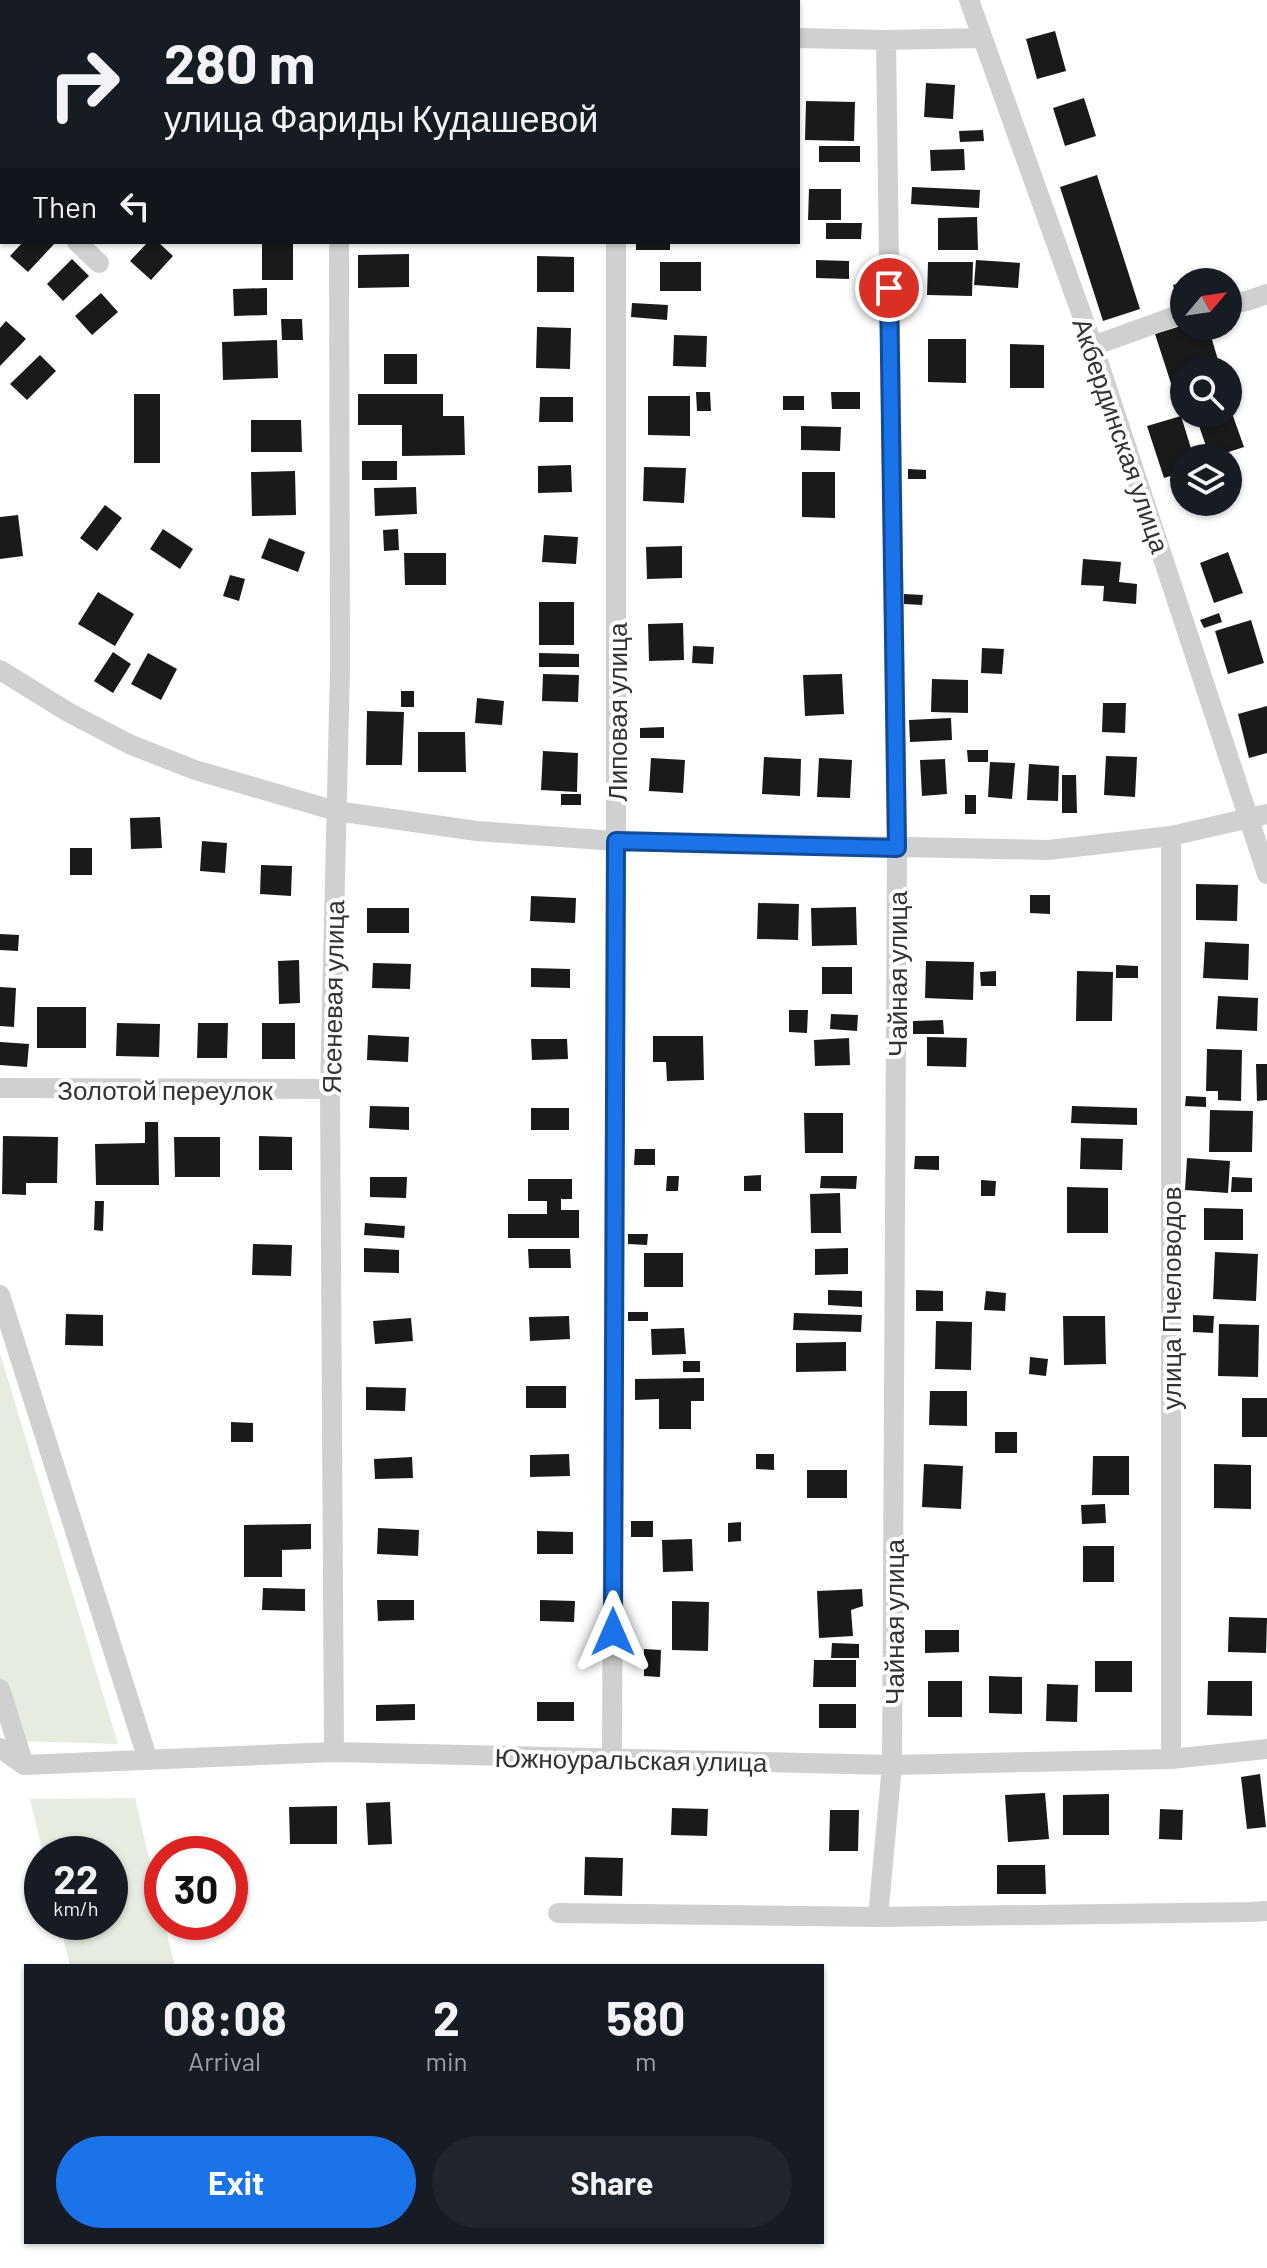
<!DOCTYPE html>
<html lang="en">
<head>
<meta charset="utf-8">
<style>
  :root { --surface:#171b24; --page:#20242c; --text:#f1f3f6; --muted:#9ea1a6; --accent:#1a73e8 }
  body { margin:0; font-family:Barlow,sans-serif; background:var(--page); color:var(--text); height:100vh; display:flex; flex-direction:column; font-size:30px; white-space:nowrap }
  * { box-sizing:border-box; margin:0 }
  p { font-size:26px; color:var(--muted) }
  .icon { flex:none; width:44px; height:44px; fill:none; stroke:currentColor; stroke-width:2; stroke-linecap:round; stroke-linejoin:round }
  .map { position:relative; flex:1; overflow:hidden }
  .panel { position:absolute; left:24px; top:1964px; width:800px; height:280px; display:flex; flex-direction:column; background:var(--surface); border-radius:0px; box-shadow:0 2px 6px #0004 }
  .panel>* { flex:none }
  .guide { position:absolute; left:0px; top:0px; width:800px; height:244px; box-shadow:0 2px 6px #0004; background:#171b24; color:var(--text); overflow:hidden }
  .needle { width:52px; rotate:61deg }
  .buttons { position:absolute; left:1170px; top:268px; display:grid; gap:16px }
  .buttons a { display:grid; place-items:center; width:72px; height:72px; border-radius:50%; background:var(--surface); box-shadow:0 2px 6px #0004; font-size:40px }
  .speed { position:absolute; left:24px; top:1836px; display:flex; gap:16px; font-size:40px; font-weight:700; text-align:center }
  .speed>* { display:grid; place-content:center; width:104px; height:104px; border-radius:50%; background:var(--surface); box-shadow:0 2px 6px #0004; line-height:1 }
  .speed small { font-size:20px; font-weight:400 }
  .speed .limit { border:12px solid #d22; background:#fff; color:#111 }
  .pin { position:absolute; display:grid; place-items:center; width:68px; height:68px; color:#fff; margin:-34px; border:4px solid #fff; border-radius:50%; box-shadow:0 2px 8px #0007 }
  .me { position:absolute; width:88px; margin:-44px; rotate:0deg; stroke-linejoin:round; filter:drop-shadow(0 0 6px #0008) }
  .turn { display:flex; align-items:center; gap:28px; height:168px; padding:0 32px; font-size:36px }
  .turn .icon { width:104px; height:104px; stroke-width:2.5 }
  .turn b { display:block; font-size:56px; line-height:68px }
  .then { display:flex; align-items:center; height:76px; padding:0 32px; background:#0003; gap:16px; font-size:30px }
  .eta { display:flex; justify-content:space-evenly; align-items:center; height:136px; text-align:center }
  .eta b { font-size:48px; font-weight:700; line-height:56px }
  .cta { display:flex; gap:16px; margin-top:auto; padding:16px 32px }
  .cta a { flex:1; height:92px; border-radius:48px; background:var(--accent); color:#fff; font-size:32px; font-weight:700; line-height:92px; text-align:center }
  .cta a+a { background:var(--page); color:var(--text) }
  .map>svg:first-child { display:block }
  .green { fill:#e6ecdf }
  .building { fill:#1a1a1a }
  .lines { fill:none; stroke-linecap:round; stroke-linejoin:round }
  .minor { stroke:#d0d0d0; stroke-width:20 }
  .route-casing { stroke:#114b97; stroke-width:20 }
  .route { stroke:#1a73e8; stroke-width:14 }
  .labels { text-anchor:middle; dominant-baseline:central; stroke-width:8; stroke-linejoin:round; paint-order:stroke }
  .street-label { font-size:26px; fill:#333; stroke:#fff }
</style>
</head>
<body>
<div class="map">
<svg width="1267" height="2268" viewBox="0 0 1267 2268">
  <rect width="100%" height="100%" fill="#fff"/>
  <path class="green" d="M0,1353l118,391 -105,-3 -13,-46z
    M135,1798l27,115v9h2l11,44h-105l-11,-44h51v-68h-67l-13,-55z"/>
  <path class="building" d="M1055,31l11,40 -29,8 -11,-40z
    M926,83l29,2 -2,34 -29,-2z
    M1084,98l12,38 -31,10 -12,-38z
    M806,101l49,1 -1,39 -49,-1z
    M983,130l1,11 -24,1 -1,-11z
    M819,146h41v16h-41z
    M964,149l1,21 -34,1 -1,-21z
    M1097,175l43,134 -37,12 -43,-134z
    M912,187l68,3 -1,18 -68,-4z
    M809,189h32v31h-33z
    M977,217l1,33h-40v-32z
    M826,223h36l-1,16h-35z
    M23,242h33l-28,30 -18,-16z
    M148,242h10l15,14 -22,24 -21,-19z
    M262,242h31v38h-31z
    M636,242h34v8h-34z
    M409,254v33l-51,1v-33z
    M537,256l37,1v35h-37z
    M72,259l17,17 -26,25 -16,-17z
    M816,260l33,1v18l-33,-1z
    M976,260l44,3 -2,25 -44,-3z
    M660,262h41v29h-41z
    M928,262h45l-1,34 -45,-1z
    M1222,272l3,10h-24l-1,-4z
    M1184,282v19l-6,2 -5,-18z
    M267,288v27l-33,1 -1,-27z
    M101,293l17,19 -26,23 -17,-19z
    M632,303l36,2 -1,15 -36,-3z
    M281,319h21l1,21h-21z
    M6,321l20,18 -26,27v-38z
    M1184,325l24,1 13,44h-37v30l-7,2 -22,-68z
    M537,327l34,1 -1,41 -34,-1z
    M674,335l33,1 -1,31 -33,-1z
    M928,339h38v44l-38,-1z
    M277,340l1,38 -55,2 -1,-38z
    M1010,344l34,1v43h-34z
    M384,354h33v30h-33z
    M40,355l16,16 -29,29 -17,-16z
    M696,392h14l1,19h-14z
    M831,392h29v17h-28z
    M134,394h26v69h-26z
    M358,394h85v22h21l1,39 -63,1v-31h-44z
    M648,396h42v40l-42,-1z
    M783,396h21v14h-21z
    M540,397h33v25h-34z
    M1228,402l16,45 -34,11 -15,-44h33z
    M1181,416l13,42h-10v14l-20,6 -17,-52z
    M251,420h50l1,32h-51z
    M801,426l40,1 -1,24 -39,-1z
    M362,461h35v19h-35z
    M571,465l1,27 -34,1v-27z
    M644,467l42,1 -2,35 -41,-2z
    M908,469l18,1v9h-18z
    M295,471l1,44 -44,1 -1,-44z
    M802,472h33v46l-33,-1z
    M416,487l1,27 -42,2 -1,-28z
    M105,505l17,13 -25,33 -17,-13z
    M18,515l5,41 -23,3v-42z
    M163,529l30,20 -13,20 -30,-20z
    M398,529l1,21 -15,1 -1,-21z
    M544,535l34,2 -2,27 -34,-2z
    M269,538l36,14 -7,20 -37,-14z
    M682,546v32l-35,1 -1,-32z
    M1228,552l15,41 -29,10 -14,-40z
    M404,553h42v32h-41z
    M1083,559l38,3 -2,20 18,2 -1,20 -33,-3 1,-15 -23,-1z
    M230,575l15,4 -6,22 -16,-5z
    M98,592l36,22 -19,32 -37,-22z
    M904,594l19,1 -1,10 -18,-1z
    M539,602h35v43h-35z
    M1219,613l3,9 -18,6 -4,-8z
    M1251,620l13,43 -36,11 -13,-43z
    M683,623l1,37 -35,1 -1,-37z
    M693,646l21,1 -1,17 -21,-1z
    M982,648l22,1 -2,25 -21,-1z
    M113,652l18,12 -18,29 -19,-12z
    M148,653l29,16 -16,31 -30,-16z
    M539,653l40,1v13h-40z
    M543,674l36,1 -1,27 -36,-1z
    M842,674l2,40 -39,2 -2,-41z
    M932,679l36,1v33l-37,-1z
    M401,691h13v16h-13z
    M477,698l27,3 -2,24 -27,-2z
    M1103,703h23l-1,30 -23,-1z
    M1267,706v47l-18,5 -11,-44z
    M367,711l37,1 -2,53h-36z
    M951,718l1,22 -42,2 -1,-22z
    M664,727v11h-24v-10z
    M418,732h47l1,40h-48z
    M967,750h21v12h-20z
    M543,751l35,2 -1,39 -36,-2z
    M1106,756l31,1 -2,40 -31,-2z
    M764,757l37,2 -1,37 -38,-2z
    M651,758l34,2 -2,33 -34,-2z
    M819,758l33,2 -2,38 -33,-1z
    M945,759l2,35 -25,2 -2,-36z
    M990,762l25,1 -3,36 -24,-2z
    M1029,764l30,2 -1,35 -31,-1z
    M1062,775h14l1,38h-15z
    M561,794h20v11h-20z
    M965,795h11v19h-11z
    M160,817l2,31 -31,1 -1,-31z
    M202,841l25,2 -2,30 -25,-2z
    M70,848h22v27h-22z
    M261,865l31,1 -1,30 -31,-2z
    M1196,884l42,1 -1,36 -41,-1z
    M1030,895h20v19l-20,-1z
    M531,896l45,2 -1,25 -45,-2z
    M758,903l41,1 -1,36 -41,-1z
    M856,907l1,38 -45,1 -1,-38z
    M367,908h42v25h-42z
    M0,934l19,1 -1,16 -18,-1z
    M1205,942l44,2 -1,36 -45,-2z
    M299,960l1,43 -21,1 -1,-43z
    M926,961l48,1 -1,38 -48,-2z
    M373,963l38,1 -1,25 -38,-1z
    M1116,965l22,1v12h-22z
    M822,967h30v27h-30z
    M531,968l39,1v19l-39,-1z
    M996,971v15h-15l-1,-14z
    M1077,971l36,1 -1,49h-36z
    M0,987l16,1 -2,39 -14,-1z
    M1218,996l40,2 -1,33 -41,-2z
    M37,1007h49v41h-49z
    M789,1010h19l-1,23 -18,-1z
    M831,1014l27,1 -1,16 -27,-2z
    M943,1020l1,14h-31v-13z
    M117,1023l43,1 -1,33 -43,-1z
    M198,1023h30l-1,35h-30z
    M262,1023h33v36h-33z
    M368,1035l41,2 -1,25 -41,-2z
    M653,1036h50l1,44 -37,1 -1,-19h-13z
    M927,1037l40,1 -1,29 -39,-1z
    M849,1038l1,27 -35,1 -1,-26z
    M531,1039h36l1,20 -36,1z
    M0,1042l29,2 -2,23 -27,-2z
    M1207,1049l35,1 -1,51 -23,-1v-9h-12z
    M1256,1064h11v36l-10,1z
    M1186,1096l20,1v10l-21,-1z
    M370,1106l39,1v23l-40,-2z
    M1072,1106l65,2v17l-66,-2z
    M531,1108h38v22h-38z
    M1210,1110l43,1 -1,41h-43z
    M804,1113h39v40h-38z
    M145,1122h13l1,63h-63l-1,-41 50,-1z
    M3,1136l55,1 -1,46h-31v12l-24,-1z
    M259,1136l33,1v33h-33z
    M174,1137h46v40h-45z
    M1081,1138l42,1 -1,31 -42,-1z
    M635,1149h20v16h-21z
    M915,1156h24v14l-25,-1z
    M1187,1158l43,3 -2,32 -43,-3z
    M761,1175v16h-17v-15z
    M667,1176h12l-1,15h-12z
    M821,1176h36l-1,13 -36,-1z
    M370,1177h37l-1,21 -36,-1z
    M1232,1177l20,1v14h-21z
    M528,1179h44v20h-11v11h18v28h-71v-24h39v-13h-19z
    M981,1180l15,1 -1,15h-14z
    M1067,1187l41,1v45h-41z
    M840,1193l1,40h-30l-1,-39z
    M95,1201h9l-1,30 -9,-1z
    M1204,1208l39,1v31h-39z
    M365,1223l40,3 -1,12 -40,-3z
    M628,1234h20l-1,11 -19,-1z
    M253,1244l39,1 -1,31 -39,-1z
    M364,1248l35,2v23l-35,-1z
    M848,1248v26l-33,1v-26z
    M528,1249h42l1,19h-42z
    M1215,1252l43,2 -2,47 -43,-2z
    M644,1253h39v34h-39z
    M828,1290l34,1v16l-34,-2z
    M916,1290l27,1v20h-27z
    M986,1291l20,2 -1,18 -21,-1z
    M628,1312h20v9h-20z
    M794,1313l68,2 -1,17 -68,-2z
    M66,1314l37,1v31l-38,-1z
    M1193,1315l21,1 -1,17 -20,-1z
    M569,1316l1,23 -40,2 -1,-24z
    M1063,1316h42l1,48 -42,1z
    M411,1318l2,23 -38,3 -2,-23z
    M936,1321l36,1 -1,48 -36,-1z
    M1219,1324l40,1 -1,52 -40,-1z
    M684,1328l2,26 -34,1 -1,-26z
    M846,1342v29l-50,1v-29z
    M1030,1357l18,2 -2,17 -17,-2z
    M683,1361h17v11h-17z
    M704,1378v23h-13v28h-32v-30l-24,1v-21z
    M526,1386h40v22h-40z
    M366,1387l40,1 -1,23 -39,-1z
    M930,1391h37v35l-38,-1z
    M1242,1398h25v39h-25z
    M231,1422l22,1v19h-22z
    M995,1432h22v21h-22z
    M569,1454l1,22 -40,1v-22z
    M756,1454h18v16l-18,-1z
    M1093,1456h36v39h-37z
    M412,1457l1,21 -38,1 -1,-20z
    M924,1464l39,2 -2,43 -39,-2z
    M1214,1464l37,1v44l-37,-1z
    M807,1470h40v28h-40z
    M1105,1504l1,19 -24,1 -1,-19z
    M631,1521h22v16h-22z
    M741,1522v19l-13,1v-19z
    M311,1524v25l-29,1v27h-38v-52z
    M378,1528l41,2 -1,26 -41,-2z
    M537,1531l36,1v22h-36z
    M692,1539l1,32 -30,1 -1,-32z
    M1083,1546h31v36h-31z
    M263,1588l42,1v22l-43,-1z
    M862,1589l1,17 -12,4 2,26 -34,2 -2,-47z
    M377,1600h37v20l-36,1z
    M540,1600l35,1 -1,21 -34,-1z
    M672,1601l37,1 -1,49 -36,-1z
    M1229,1617l38,1 -1,35 -38,-1z
    M925,1630h34v22l-34,1z
    M832,1643l27,1v14h-28z
    M644,1649l17,1 -1,27 -16,-1z
    M814,1660h42v27h-43z
    M1095,1661h37v31h-37z
    M989,1676l33,1v37l-33,-1z
    M928,1681h34v36h-34z
    M1208,1681h44v35l-45,-1z
    M1047,1684l31,1 -1,37 -31,-1z
    M537,1702h37v19h-37z
    M415,1704v16l-39,1v-16z
    M819,1704h37v24h-37z
    M1260,1774l6,53 -19,2 -6,-52z
    M1045,1793l4,46 -41,3 -3,-47z
    M1109,1794v41h-46v-40z
    M390,1802l2,42 -24,1 -2,-42z
    M337,1806v38h-47l-1,-37z
    M672,1808l36,1 -1,27 -36,-1z
    M1160,1809l23,1 -1,30 -23,-1z
    M830,1810h29l-1,41h-29z
    M585,1857l38,1 -1,38 -38,-1z
    M997,1865h48l1,29h-49z"/>
  <g class="lines">
    <path class="minor" d="M320,0l1,2
      M969,0l124,346 174,528
      M15,2l2,-2
      M178,2l2,-2
      M0,18l2,-2
      M798,38l88,2 96,-2
      M0,182l2,-2
      M77,242l22,21
      M1228,304l19,-3 20,-7
      M1093,346l91,-33
      M0,670l68,42 61,32 66,26 141,41 141,20 139,10 432,9 123,-14 96,-22
      M0,1088l330,1
      M0,1295l148,465
      M0,1689l24,76
      M0,1748l24,17 310,-13 558,13 279,-6 96,-10
      M334,1752l-4,-663 10,-420 -1,-427
      M612,1758l4,-917v-599
      M1171,1759v-923
      M558,1913l320,4 372,-5 17,-1
      M878,1917l14,-152 5,-917 -11,-808"/>
  </g>
  <g class="lines">
    <g class="route-casing">
      <path id="route" d="M613,1632l3,-791 281,7 -8,-560"/>
    </g>
    <use href="#route" class="route"/>
  </g>
  <g class="labels">
    <g class="street-label">
      <text transform="translate(1122 435) rotate(71)">Акбердинская улица</text>
      <text transform="translate(616 712) rotate(-90)">Липовая улица</text>
      <text transform="translate(896 974) rotate(-90)">Чайная улица</text>
      <text transform="translate(332 997) rotate(-89)">Ясеневая улица</text>
      <text x="165" y="1089">Золотой переулок</text>
      <text transform="translate(1170 1298) rotate(-90)">улица Пчеловодов</text>
      <text transform="translate(893 1622) rotate(-90)">Чайная улица</text>
      <text transform="translate(631 1759) rotate(1)">Южноуральская улица</text>
    </g>
  </g>
</svg>
<div class="buttons">
<a><svg class="needle" viewBox="-14 -14 28 28"><path d="M0-13l5 13h-10z" fill="#e53935"/><path d="M0 13l5-13h-10z" fill="#9ea1a6"/></svg></a>
<a><svg class="icon" aria-label="search" viewBox="0 0 24 24"><circle cx="10" cy="10" r="6"/><path d="M15 15l6 6"/></svg></a>
<a><svg class="icon" aria-label="layers" viewBox="0 0 24 24"><path d="M12 4l9 5-9 5-9-5zM3 14l9 5 9-5"/></svg></a>
</div>
<div class="speed"><div>22<small>km/h</small></div><div class="limit">30</div></div>
<div class="pin" style="left:889px;top:288px;background:#d93025"><svg class="icon" aria-label="arrive" viewBox="0 0 24 24"><path d="M6 21V4h12l-3 4 3 4H6"/></svg></div>
<svg class="me" style="left:613px;top:1632px" viewBox="-20 -20 40 40"><path d="M0-17L14 15 0 8-14 15z" fill="#1a73e8" stroke="#fff" stroke-width="4"/></svg>
<div class="guide">
<div class="turn"><svg class="icon" aria-label="right" viewBox="0 0 24 24"><path d="M7 20v-9h11M14 6l5 5-5 5"/></svg><div><b>280 m</b>улица Фариды Кудашевой</div></div>
<div class="then">Then<svg class="icon" aria-label="left" viewBox="0 0 24 24"><path d="M17 20v-9H6M10 6l-5 5 5 5"/></svg></div>
</div>
<section class="panel">
<div class="eta">
<div><b>08:08</b><p>Arrival</p></div>
<div><b>2</b><p>min</p></div>
<div><b>580</b><p>m</p></div>
</div>
<div class="cta"><a>Exit</a><a>Share</a></div>
</section>
</div>
</body>
</html>
